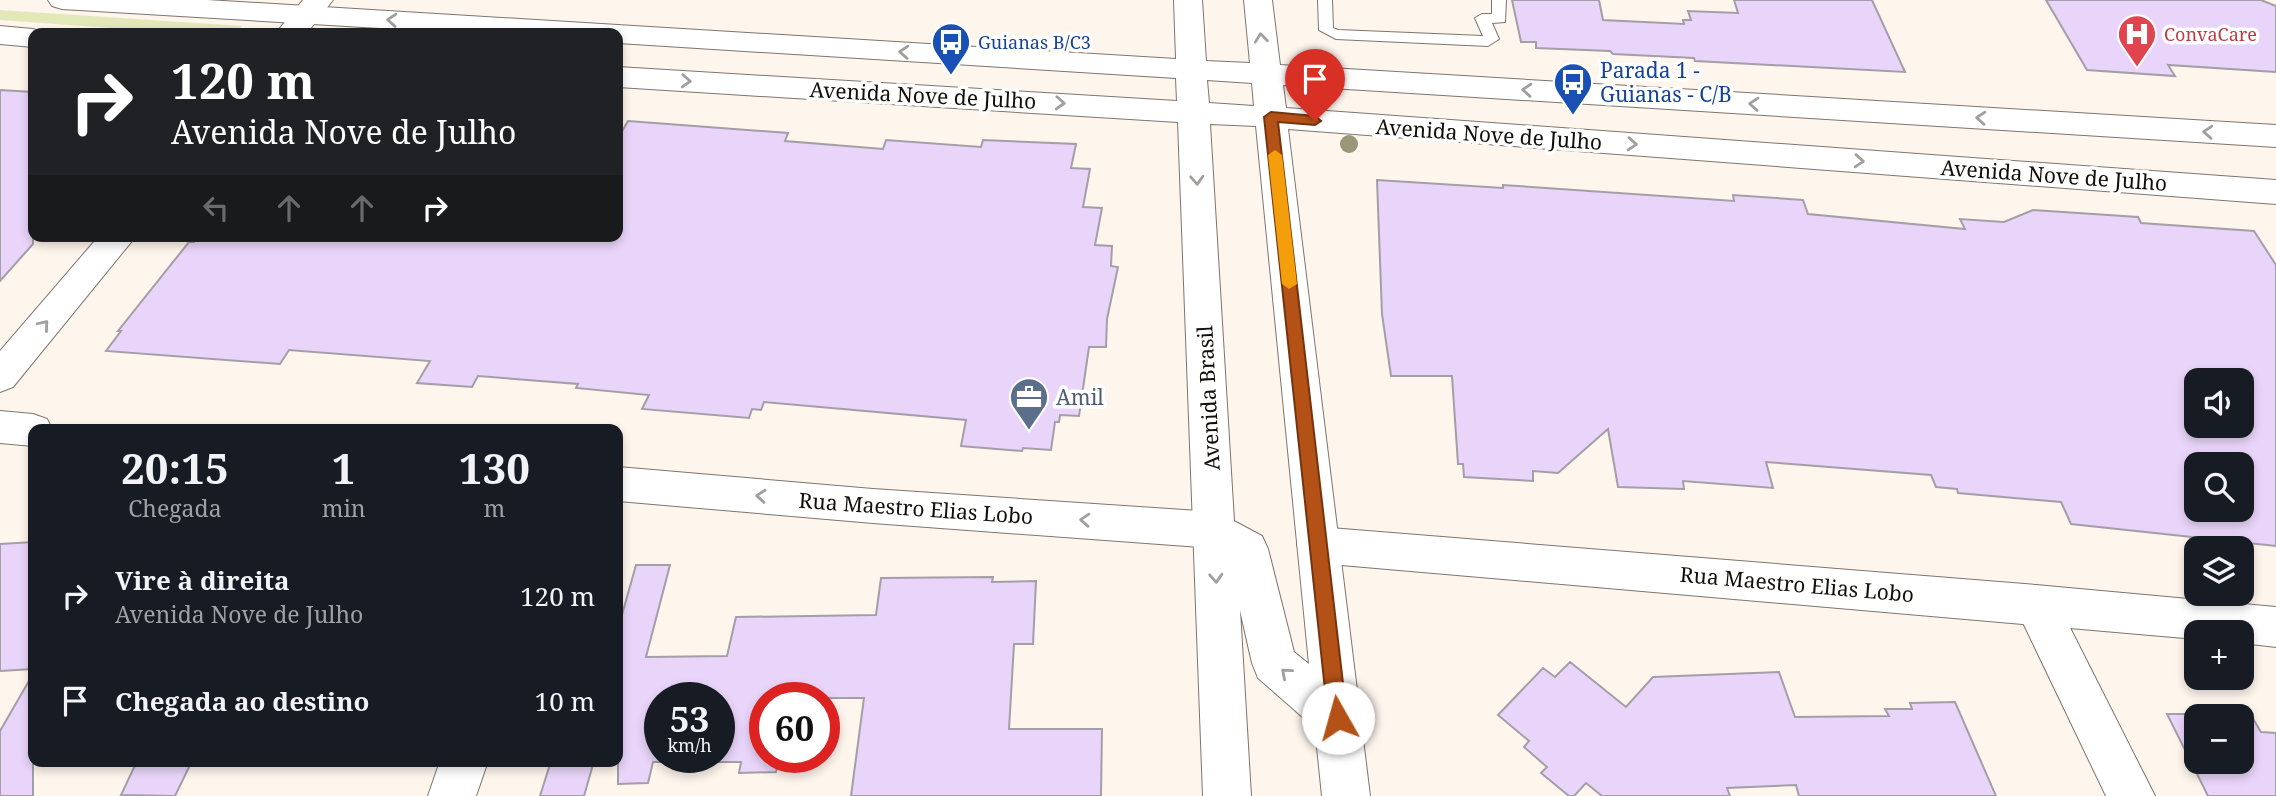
<!DOCTYPE html>
<html lang="pt">
<head>
<meta charset="utf-8">
<style>
  :root { --surface:#171b24; --page:#20242c; --text:#f1f3f6; --muted:#9ea1a6 }
  body { margin:0; font-family:"Noto Serif",serif; background:var(--page); color:var(--text); height:100vh; display:flex; flex-direction:column; font-size:26px; white-space:nowrap }
  * { box-sizing:border-box; margin:0 }
  p { font-size:23px; color:var(--muted) }
  .icon { flex:none; width:38px; height:38px; fill:none; stroke:currentColor; stroke-width:2; stroke-linecap:round; stroke-linejoin:round }
  .map { position:relative; flex:1; overflow:hidden }
  .sheet { position:absolute; left:28px; top:424px; width:595px; height:343px; display:flex; flex-direction:column; background:var(--surface); border-radius:14px; box-shadow:0 4px 10px #0003 }
  .sheet>* { flex:none }
  .banner { position:absolute; left:28px; top:28px; width:595px; height:214px; border-radius:14px; box-shadow:0 4px 10px #0003; background:#202124; color:#fff; overflow:hidden }
  .tools { position:absolute; left:2184px; top:368px; display:grid; gap:14px }
  .tools a { display:grid; place-items:center; width:70px; height:70px; border-radius:14px; background:var(--surface); box-shadow:0 4px 10px #0003; font-size:35px }
  .speed { position:absolute; left:644px; top:682px; display:flex; gap:14px; font-size:35px; font-weight:700; text-align:center }
  .speed>* { display:grid; place-content:center; width:91px; height:91px; border-radius:50%; background:var(--surface); box-shadow:0 4px 10px #0003; line-height:1 }
  .speed small { font-size:18px; font-weight:400 }
  .speed .limit { border:10px solid #d22; background:#fff; color:#111 }
  .pin { position:absolute; display:grid; place-items:center; width:60px; height:60px; color:#fff; margin:-72px -30px; border-radius:50% 50% 50% 0; rotate:-45deg; box-shadow:0 0 7px #0007 }
  .pin .icon { rotate:45deg }
  .me { position:absolute; width:77px; margin:-38px; rotate:353deg; stroke-linejoin:round; filter:drop-shadow(0 0 5px #0008) }
  .turn { display:flex; align-items:center; gap:24px; height:147px; padding:0 28px; font-size:32px }
  .turn .icon { width:91px; height:91px; stroke-width:2.5 }
  .turn b { display:block; font-size:49px; line-height:60px }
  .lanes { display:flex; align-items:center; height:66px; padding:0 28px; background:#0003; justify-content:center; gap:35px; direction:ltr }
  .lanes .off { opacity:.35 }
  .eta { display:flex; justify-content:space-evenly; align-items:center; height:119px; text-align:center }
  .eta b { font-size:42px; font-weight:700; line-height:49px }
  ul { padding:0; list-style:none }
  li { display:flex; align-items:center; gap:21px; height:105px; padding:0 28px }
  li div { flex:1 }
  li b { display:block; font-size:26px }
  li em { font-style:normal }
  .map>svg:first-child { display:block }
  .green { fill:#e3e8b9 }
  .building { fill:#e9d5f9; stroke:#a39ea7; stroke-width:2; fill-rule:evenodd }
  .lines { fill:none; stroke-linecap:round; stroke-linejoin:round }
  .lane-casing { stroke:#7d756e; stroke-width:2 }
  .street-casing { stroke:#7d756e; stroke-width:2 }
  .secondary-casing { stroke:#7d756e; stroke-width:2 }
  .primary-casing { stroke:#7d756e; stroke-width:2 }
  .lane { fill:#fff; fill-rule:evenodd }
  .street { fill:#fff; fill-rule:evenodd }
  .secondary { fill:#fff; fill-rule:evenodd }
  .primary { fill:#fff; fill-rule:evenodd }
  .tree { fill:#999777 }
  .oneway { stroke:#a09f9d }
  .route { fill:#b35116; stroke:#74350e; stroke-width:2 }
  .slow { fill:#f59e0b }
  .labels { text-anchor:middle; dominant-baseline:central; stroke-width:7; stroke-linejoin:round; paint-order:stroke }
  .far-health-label { font-size:18px; fill:#be3a42; stroke:#fff; text-anchor:start }
  .far-transit-label { font-size:18px; fill:#164399; stroke:#fff; text-anchor:start }
  .transit-label { font-size:21px; fill:#164399; stroke:#fff; text-anchor:start }
  .street-label { font-size:21px; fill:#110e0b; stroke:#fff }
  .service-label { font-size:21px; fill:#4e5e75; stroke:#fff; text-anchor:start }
</style>
</head>
<body>
<div class="map">
<svg width="2276" height="796" viewBox="0 0 2276 796">
  <rect width="100%" height="100%" fill="#fef5ed"/>
  <path class="green" d="M0,10l242,16 -7,7h-53l-182,-13z"/>
  <path class="building" d="M1512,0h87l4,20 81,4 -1,-4h8l-3,-9 50,2 -4,-13h138l33,72 -210,-11 -1,-3 -81,-4 -3,-3 -74,-3v-6h-15z
    M2046,0h215l15,6v66l-108,-7 7,11 -88,-6z
    M0,90l33,2v152l-33,37z
    M628,121l160,12 -3,8 98,8 3,-9 95,7 2,-7 93,4 -5,24 19,1 -7,38 19,1 -7,37 17,1 -1,20 7,1 -11,52 -1,28h-17l-10,69 -19,-1 -1,7h-4l-4,28 -28,-2 -1,3 -61,-5 5,-26 -202,-18 -3,8 -9,-1 -3,9 -107,-9 7,-14 -73,-7 2,-4 -100,-8 -6,11 -55,-4 13,-22 -141,-11 -9,14 -174,-13 15,-20h-3l71,-89h5l4,-6 95,4 3,-4h322v-98z
    M1377,180l126,8v-3l231,16 -1,-6 70,5 5,14 157,15 -5,-10 44,3 29,-12 105,7 3,6 113,8 22,34v281l-205,-22 -10,-22 -103,-9 -1,-4 -21,-2 -5,-12 -165,-13 7,26 -90,-7 1,8 -66,-2 -10,-58 -50,44 -25,-2v10l-69,-4 -1,-13h-5l-6,-88h-61l-9,-62zM2196,380h46v45h-46zM2196,464h46v45h-46z
    M33,542v127l-33,2v-127z
    M636,565h34l-24,92 81,-1 9,-39 140,-2 5,-37 112,-1 -1,5 44,-1 -3,63h-19l-5,85h93l-1,67h-250l13,-98h-99v60h14l-3,14 -37,1 2,-11h-88l-5,21 -30,1v-155zM660,698h59v60h-59z
    M1570,662l56,45 27,-30 126,-5 16,45 94,-1 -4,-7h27l-2,-6 45,-1 41,94h-197l-3,-11 -69,3 3,8h-128l-16,-13 -12,13h-5l-28,-23 6,-6 -23,-20 5,-6 -31,-26 45,-47 12,9z
    M33,674v122h-33v-65z
    M2167,714h38l-9,2v45h46v-44h10l9,15 15,1v63h-68z
    M137,761h55l-17,35 -54,-1z
    M551,761h43l-10,35h-44z"/>
  <g class="lines">
    <g class="lane-casing">
      <path id="lane" d="M1318,0h14l1,28 5,2 145,6 -8,-18 7,-4h10v-14h14l-1,22 -13,1 7,16 -11,7 -152,-7 -17,-9z"/>
    </g>
    <g class="street-casing">
      <path id="street" d="M303,0h30l-26,33h-31z
        M99,236h37l-123,151 -13,5v-41z
        M2036,585l15,5 104,206h-49l-92,-192 7,-14z
        M440,761h48l-12,35h-48z"/>
    </g>
    <g class="secondary-casing">
      <path id="secondary" d="M0,411l33,3 14,5 5,10h-19v17l-33,-3z
        M618,467l255,22 341,23 15,5 6,13 -6,13 -15,5 -341,-25 -255,-22z
        M1318,527l718,58 240,22v40l-34,-4v-11h-46v7l-878,-76 -15,-5 -6,-13 6,-13z"/>
    </g>
    <g class="primary-casing">
      <path id="primary" d="M48,0h159l969,59 -2,-59h28l4,61 44,2 -6,-63h28l8,65 996,60v22l-993,-62 3,23 990,72v24l-988,-75 82,667h-48l-7,-68 -57,-50 -6,-15 -12,-53 11,186h-48l-25,-674 -560,-35v-20l559,34 -1,-23 -558,-35v-10h-155l-401,-24 -10,-3zM1207,80l45,3 2,23 -45,-3zM1210,124l46,2 53,538 -15,-12 -26,-103 -6,-13 -28,-15z
        M0,26l33,3 12,4h-12v14l-33,-3z"/>
    </g>
    <use href="#lane" class="lane"/>
    <use href="#street" class="street"/>
    <use href="#secondary" class="secondary"/>
    <use href="#primary" class="primary"/>
  </g>
  <circle class="tree" cx="1349" cy="144" r="9"/>
  <defs><path id="oneway-chevron" d="M-2-3.5L2.5 0L-2 3.5" fill="none" stroke-width="1.6" stroke-linecap="round" stroke-linejoin="round" transform="scale(1.75)"/></defs>
  <g class="oneway">
    <use href="#oneway-chevron" transform="translate(392 20) rotate(-176)"/>
    <use href="#oneway-chevron" transform="translate(1261 38) rotate(-96)"/>
    <use href="#oneway-chevron" transform="translate(904 52) rotate(-176)"/>
    <use href="#oneway-chevron" transform="translate(686 81) rotate(3)"/>
    <use href="#oneway-chevron" transform="translate(1527 90) rotate(-176)"/>
    <use href="#oneway-chevron" transform="translate(1060 103) rotate(3)"/>
    <use href="#oneway-chevron" transform="translate(1754 104) rotate(-176)"/>
    <use href="#oneway-chevron" transform="translate(1981 118) rotate(-176)"/>
    <use href="#oneway-chevron" transform="translate(2208 132) rotate(-176)"/>
    <use href="#oneway-chevron" transform="translate(1632 144) rotate(4)"/>
    <use href="#oneway-chevron" transform="translate(1859 161) rotate(4)"/>
    <use href="#oneway-chevron" transform="translate(1197 180) rotate(87)"/>
    <use href="#oneway-chevron" transform="translate(44 325) rotate(-50)"/>
    <use href="#oneway-chevron" transform="translate(761 496) rotate(-175)"/>
    <use href="#oneway-chevron" transform="translate(1085 520) rotate(-176)"/>
    <use href="#oneway-chevron" transform="translate(1216 578) rotate(87)"/>
    <use href="#oneway-chevron" transform="translate(1286 673) rotate(-139)"/>
  </g>
  <path class="route" d="M1271,112l44,4 6,5 -6,4 -37,-3 69,596 -2,6 -7,3 -7,-3 -3,-6 -64,-601z"/>
  <path class="slow" d="M1275,150l7,5 15,129 -8,5 -7,-5 -14,-129z"/>
  <defs>
    <g id="hospital-pin" transform="scale(2.0125)"><path d="M0 17L-7.5 6A9.5 9.5 0 1 1 7.5 6Z" fill="#e0444e" stroke="#fff"/><path d="M-5-5h3v3.5h4V-5h3V5h-3V1.5h-4V5h-3Z" fill="#fff"/></g>
    <g id="bus-pin" transform="scale(2.0125)"><path d="M0 17L-7.5 6A9.5 9.5 0 1 1 7.5 6Z" fill="#1a4fb4" stroke="#fff"/><path d="M-5-6H5V4H4V6H2V4H-2V6H-4V4H-5ZM-3.5-4V0h7V-4ZM-3.5 1.2v1.5H-2V1.2ZM2 1.2v1.5H3.5V1.2Z" fill="#fff"/></g>
    <g id="office-pin" transform="scale(2.0125)"><path d="M0 17L-7.5 6A9.5 9.5 0 1 1 7.5 6Z" fill="#5c6f8a" stroke="#fff"/><path d="M-6-3h4V-5.5h4V-3h4V5H-6ZM-1-4.5V-3h2v-1.5ZM-6 0V1H6V0Z" fill="#fff"/></g>
  </defs>
  <g fill-rule="evenodd">
    <use href="#hospital-pin" x="2137" y="34"/>
    <use href="#bus-pin" x="951" y="42"/>
    <use href="#bus-pin" x="1573" y="82"/>
    <use href="#office-pin" x="1029" y="397"/>
  </g>
  <g class="labels">
    <g class="far-health-label">
      <text x="2164" y="34">ConvaCare</text>
    </g>
    <g class="far-transit-label">
      <text x="978" y="42">Guianas B/C3</text>
    </g>
    <g class="transit-label">
      <text x="1600" y="70">Parada 1 -<tspan x="1600" dy="24">Guianas - C/B</tspan></text>
    </g>
    <g class="street-label">
      <text transform="translate(923 95) rotate(3)">Avenida Nove de Julho</text>
      <text transform="translate(1489 134) rotate(4)">Avenida Nove de Julho</text>
      <text transform="translate(2054 175) rotate(4)">Avenida Nove de Julho</text>
      <text transform="translate(1208 398) rotate(-93)">Avenida Brasil</text>
      <text transform="translate(916 508) rotate(4)">Rua Maestro Elias Lobo</text>
      <text transform="translate(1797 584) rotate(5)">Rua Maestro Elias Lobo</text>
    </g>
    <g class="service-label">
      <text x="1056" y="397">Amil</text>
    </g>
  </g>
</svg>
<div class="tools">
<a><svg class="icon" aria-label="sound" viewBox="0 0 24 24"><path d="M4 9h4l5-4v14l-5-4H4zM17 9q2 3 0 6"/></svg></a>
<a><svg class="icon" aria-label="search" viewBox="0 0 24 24"><circle cx="10" cy="10" r="6"/><path d="M15 15l6 6"/></svg></a>
<a><svg class="icon" aria-label="layers" viewBox="0 0 24 24"><path d="M12 4l9 5-9 5-9-5zM3 14l9 5 9-5"/></svg></a>
<a>+</a>
<a>−</a>
</div>
<div class="speed"><div>53<small>km/h</small></div><div class="limit">60</div></div>
<div class="pin" style="left:1315px;top:121px;background:#d93025"><svg class="icon" aria-label="arrive" viewBox="0 0 24 24"><path d="M6 21V4h12l-3 4 3 4H6"/></svg></div>
<svg class="me" style="left:1338px;top:718px" viewBox="-20 -20 40 40"><circle r="19" fill="#fff"/><path d="M0-13L10 11 0 6-10 11z" fill="#b35116"/></svg>
<div class="banner">
<div class="turn"><svg class="icon" aria-label="right" viewBox="0 0 24 24"><path d="M7 20v-9h11M14 6l5 5-5 5"/></svg><div><b>120 m</b>Avenida Nove de Julho</div></div>
<div class="lanes"><svg class="icon off" aria-label="left" viewBox="0 0 24 24"><path d="M17 20v-9H6M10 6l-5 5 5 5"/></svg><svg class="icon off" aria-label="ahead" viewBox="0 0 24 24"><path d="M12 20V5M6 11l6-6 6 6"/></svg><svg class="icon off" aria-label="ahead" viewBox="0 0 24 24"><path d="M12 20V5M6 11l6-6 6 6"/></svg><svg class="icon" aria-label="right" viewBox="0 0 24 24"><path d="M7 20v-9h11M14 6l5 5-5 5"/></svg></div>
</div>
<section class="sheet">
<div class="eta">
<div><b>20:15</b><p>Chegada</p></div>
<div><b>1</b><p>min</p></div>
<div><b>130</b><p>m</p></div>
</div>
<ul>
<li><svg class="icon" aria-label="right" viewBox="0 0 24 24"><path d="M7 20v-9h11M14 6l5 5-5 5"/></svg><div><b>Vire à direita</b><p>Avenida Nove de Julho</p></div><em>120 m</em></li>
<li><svg class="icon" aria-label="arrive" viewBox="0 0 24 24"><path d="M6 21V4h12l-3 4 3 4H6"/></svg><div><b>Chegada ao destino</b></div><em>10 m</em></li>
</ul>
</section>
</div>
</body>
</html>
